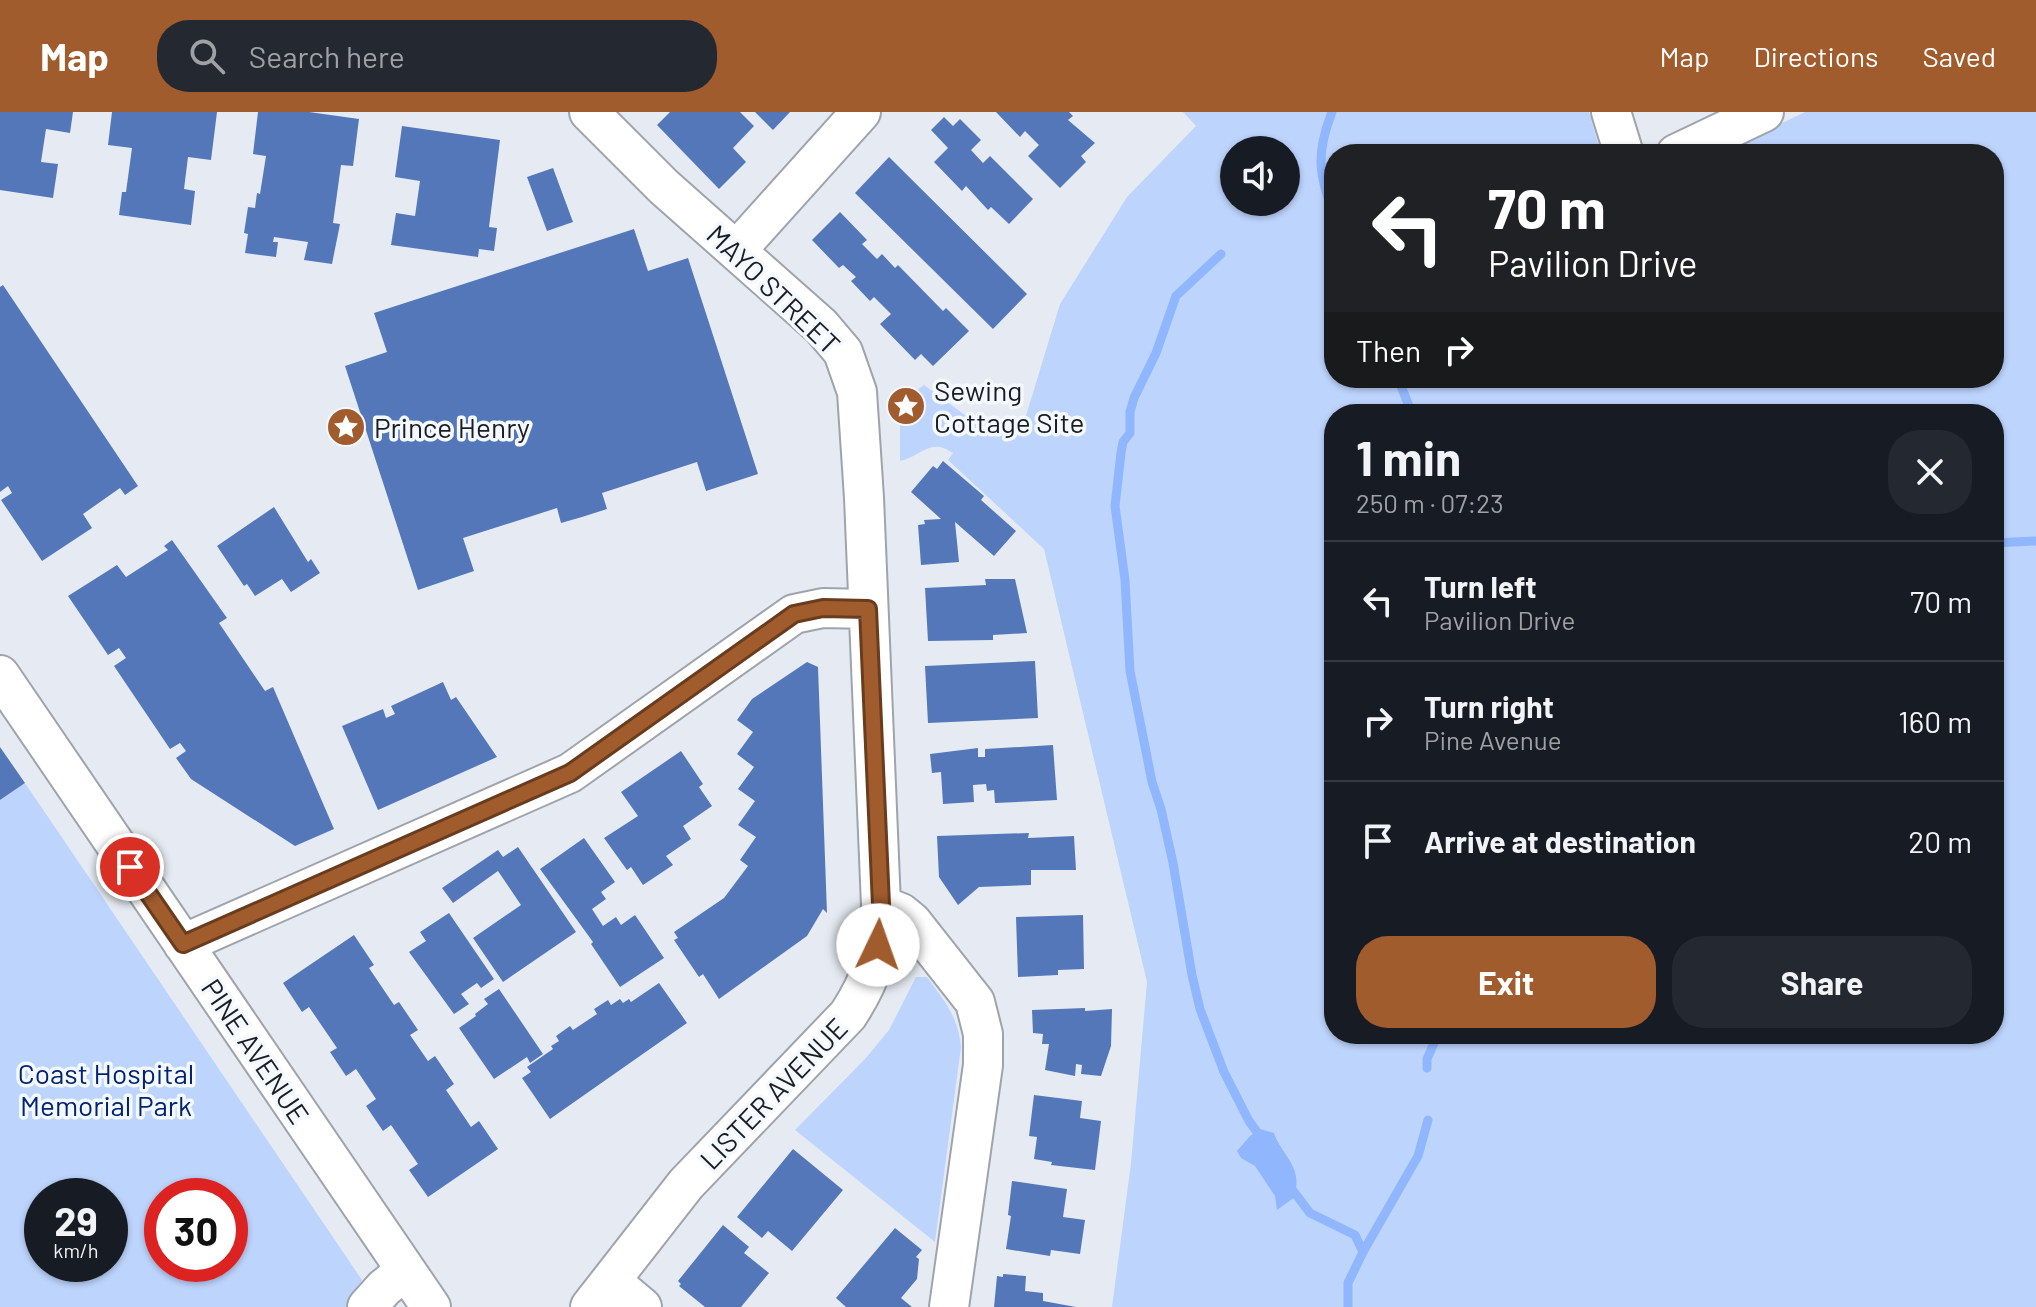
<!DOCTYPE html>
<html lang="en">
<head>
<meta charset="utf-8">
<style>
  :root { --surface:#171b24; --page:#242831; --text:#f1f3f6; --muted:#9ea1a6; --line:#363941; --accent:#a15c2e }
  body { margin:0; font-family:Barlow,sans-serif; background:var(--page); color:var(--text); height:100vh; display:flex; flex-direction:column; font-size:30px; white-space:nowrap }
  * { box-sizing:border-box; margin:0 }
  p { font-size:26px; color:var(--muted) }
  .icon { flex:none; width:44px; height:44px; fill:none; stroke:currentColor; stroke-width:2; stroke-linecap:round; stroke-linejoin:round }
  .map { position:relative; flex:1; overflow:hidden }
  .panel { position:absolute; left:1324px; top:292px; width:680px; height:640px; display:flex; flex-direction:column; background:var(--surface); border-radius:32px; box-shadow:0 2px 6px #0004 }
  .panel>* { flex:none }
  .guide { position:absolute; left:1324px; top:32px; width:680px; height:244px; border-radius:32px; box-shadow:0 2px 6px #0004; background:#202124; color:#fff; overflow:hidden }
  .tools { position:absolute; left:1220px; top:24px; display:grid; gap:16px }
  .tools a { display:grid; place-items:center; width:80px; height:80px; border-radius:50%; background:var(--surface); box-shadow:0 2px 6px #0004; font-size:40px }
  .speed { position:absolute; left:24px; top:1066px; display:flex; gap:16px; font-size:40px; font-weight:700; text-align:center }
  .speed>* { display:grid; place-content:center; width:104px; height:104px; border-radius:50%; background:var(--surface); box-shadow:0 2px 6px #0004; line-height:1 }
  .speed small { font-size:20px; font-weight:400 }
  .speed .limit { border:12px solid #d22; background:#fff; color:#111 }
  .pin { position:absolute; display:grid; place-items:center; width:68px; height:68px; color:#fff; margin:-34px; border:4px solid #fff; border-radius:50%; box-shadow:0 2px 8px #0007 }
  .me { position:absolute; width:88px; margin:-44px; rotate:3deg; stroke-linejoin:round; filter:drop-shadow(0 0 6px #0008) }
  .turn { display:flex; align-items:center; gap:28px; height:168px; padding:0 32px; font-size:36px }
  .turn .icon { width:104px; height:104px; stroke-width:2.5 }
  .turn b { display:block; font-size:56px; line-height:68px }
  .then { display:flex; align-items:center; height:76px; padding:0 32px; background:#0003; gap:16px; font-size:30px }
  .round { display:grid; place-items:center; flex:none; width:84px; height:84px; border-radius:32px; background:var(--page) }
  .head { display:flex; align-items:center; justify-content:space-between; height:136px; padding:0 32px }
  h1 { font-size:48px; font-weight:700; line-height:60px }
  .primary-button { display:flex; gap:16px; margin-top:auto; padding:16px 32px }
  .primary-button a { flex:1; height:92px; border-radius:32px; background:var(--accent); color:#fff; font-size:32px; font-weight:700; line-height:92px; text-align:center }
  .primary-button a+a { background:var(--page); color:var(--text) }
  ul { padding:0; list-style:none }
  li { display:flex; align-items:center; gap:24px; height:120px; padding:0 32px; border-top:2px solid var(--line) }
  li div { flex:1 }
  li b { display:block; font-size:30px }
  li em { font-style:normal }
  header { display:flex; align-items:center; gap:48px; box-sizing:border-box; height:112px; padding:0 40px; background:var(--accent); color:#fff }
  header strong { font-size:38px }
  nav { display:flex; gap:44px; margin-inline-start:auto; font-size:28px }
  .search { width:560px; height:72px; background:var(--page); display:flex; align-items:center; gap:20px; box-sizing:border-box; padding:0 28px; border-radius:32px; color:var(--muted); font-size:30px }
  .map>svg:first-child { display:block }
  .green { fill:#bdd4fd; fill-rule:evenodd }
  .water { fill:#90b7fe }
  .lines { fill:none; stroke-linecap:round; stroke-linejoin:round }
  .stream { stroke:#90b7fe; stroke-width:9 }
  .building { fill:#5477b9 }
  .minor-casing { stroke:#9fa3ab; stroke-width:42 }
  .minor { stroke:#fff; stroke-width:38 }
  .route-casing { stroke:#693c1e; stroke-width:20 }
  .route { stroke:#a15c2e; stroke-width:14 }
  .labels { text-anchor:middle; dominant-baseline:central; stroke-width:7; stroke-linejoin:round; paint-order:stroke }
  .street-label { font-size:28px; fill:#1b1d20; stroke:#f4f8ff }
  .poi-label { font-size:28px; fill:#1b1d20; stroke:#f4f8ff; text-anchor:start }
  .park-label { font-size:28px; fill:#002372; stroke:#f4f8ff }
</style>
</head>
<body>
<header>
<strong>Map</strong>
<div class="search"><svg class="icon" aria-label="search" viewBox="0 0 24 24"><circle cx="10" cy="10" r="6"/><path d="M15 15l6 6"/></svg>Search here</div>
<nav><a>Map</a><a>Directions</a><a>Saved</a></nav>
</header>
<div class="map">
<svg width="2036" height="1195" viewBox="0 0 2036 1195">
  <rect width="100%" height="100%" fill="#e6ebf3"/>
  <path class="green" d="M1183,0h406l12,42h-267v224h660v-224h-277l88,-42h231v1195h-924l19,-144 16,-181 -103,-433 -96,-89 5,-7c-23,-16 -31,3 -53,8v-58l24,-18 45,33 56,1 35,-115 67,-107 69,-71zM1234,38h52v52h-52zM1334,302h660v620h-660z
    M25,671l337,497 -16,27h-346v-507zM42,1084h68v68h-68zM162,1084h68v68h-68z
    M916,865h11c18,25 31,39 34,70l-26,195 -140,-112 70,-71 24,-29z"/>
  <path class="water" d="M1260,1017l14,4c6,19 26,32 22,55l5,8 -4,3 -2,-2 -18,13 -2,-14 -20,-30 -14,-8 -4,-7 13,-15z"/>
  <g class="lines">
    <path class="stream" d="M1332,0c-16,41 -14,62 2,102
      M1221,142l-45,42 -20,57 -22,45 -4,14v21l-7,9 -2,11 -6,53 10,74 5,91 22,111 9,27 12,54 19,112 8,34 24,63 25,49 13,18
      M1398,266l14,36
      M1994,431l42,-2
      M1427,956v-9l11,-25
      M1291,1076l19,25 45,22 8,17
      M1348,1195v-24l15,-31 55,-96 10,-36"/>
  </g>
  <path class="building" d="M0,0h73l-3,21 -24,-4 -5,33 17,2 -5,34 -53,-8z
    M112,0h105l-6,48 -23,-3 -4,32 11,2 -4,34 -72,-10 3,-23h4l6,-44 -24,-3z
    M258,0h51l50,7 -6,47 -12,-1 -8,58 7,1 -8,40 -28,-4 4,-18 -34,-5 -1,5h5l-2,15 -31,-4 3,-19 -4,-1 4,-26 7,1 2,-15 3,1 6,-38 -13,-2z
    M670,0h70l14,14 -21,22 13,14 -27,27 -62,-64z
    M755,0h35l-17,18z
    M996,0h73l4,4 -5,4 27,23 -14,13 5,6 -26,26 -32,-32 11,-11 -14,-14 -5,6z
    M944,5l9,9 7,-7 21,21 -10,10 12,13 7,-7 43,43 -24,25 -18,-17 -3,3 -22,-24 -4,5 -28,-29 14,-14 -17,-18z
    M402,14l98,14 -11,87 8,1 -3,23 -15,-2 -1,8 -87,-12 5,-32 19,3 5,-35 -25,-4z
    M889,45l138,137 -34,35 -138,-136z
    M553,56l20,54 -26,9 -20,-54z
    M840,100l27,28 -5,4 15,15 5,-5 13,14 3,-3 45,46 3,-3 23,23 -36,35 -12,-12 -6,6 -35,-36 11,-10 -17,-17 -4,4 -19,-20 5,-4 -13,-12 -4,3 -27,-28z
    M634,117l14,42 40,-13 70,216 -52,17 -9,-29 -95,31 5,16 -25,8 -21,6 -4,-15 -94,30 11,33 -56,19 -73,-224 42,-14 -13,-39z
    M3,173l135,201 -13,9 -5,-7 -37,26 9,14 -50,33 -41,-61 11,-7 -4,-7 -8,6v-205z
    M943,349l41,35 -3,4 35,31 -22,25 -39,-34 4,40 -38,3 -3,-40 7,-1 -1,-4 17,-1 -30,-27 22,-26 4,3z
    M274,395l34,55 3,-3 9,14 -29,19 -9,-13 -27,17 -8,-12 -3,2 -27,-40z
    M172,428l55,78 -8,5 46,68 8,-4 61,142 -39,17 -104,-67 -15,-21 10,-7 -6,-8 -10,6 -56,-83 12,-8 -7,-10 -11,7 -40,-59 49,-31 9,12 42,-27 -4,-4z
    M985,467h30l12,54 -34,2v5l-65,1 -3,-53 61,-3z
    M1035,549l3,57 -110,5 -3,-57z
    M807,550l11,5 9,246 -4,-4 -16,27 -88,63 -16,-25 -4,3 -25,-37 4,-2 -4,-6 50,-34 24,-32 -8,-6 16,-23 -18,-12 17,-24 -17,-12 16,-22 -17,-13 16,-22 -16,-12 15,-21z
    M443,570l8,18 5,-3 41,60 -119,53 -36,-84 41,-17 3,9 9,-4 -4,-8z
    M1053,633l4,55 -62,3 -1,-13 -7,1 -1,-7 -13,1 1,17 -31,2 -2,-32 -9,1 -2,-19 48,-6v9h7v-8z
    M0,635l25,36 -25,17z
    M681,639l22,33 -4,3 13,19 -29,20 8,13 -25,17 7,9 -30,20 -12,-18 -4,3 -23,-32 34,-22 -17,-24z
    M1029,721l-1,5 46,-2 2,34h-45v15l-52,2 -21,18 -19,-28 -2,-41z
    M584,726l31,44 -14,10 5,7 -14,10 11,17 13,-9 5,8 14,-10 29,43 -44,29 -29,-43 2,-2 -53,-73z
    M518,735l58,85 -73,50 -30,-44 48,-33 -23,-34 -45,32 -11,-15 56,-38 5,7z
    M449,801l45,66 -13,9 -4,-5 -16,11 8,10 -15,10 -45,-62 17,-11 -6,-9z
    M1083,803l1,54 -26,1v5l-40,2 -2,-60z
    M354,823l20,30 -5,3 25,37 5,-3 19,28 -8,5 18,26 7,-5 19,28 -8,6 25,37 8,-6 19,28 -70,48 -19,-27 9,-6 -27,-39 -8,6 -17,-25 10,-7 -20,-30 -10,7 -16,-24 7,-4 -28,-41 -7,5 -19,-29z
    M659,871l28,40 -137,96 -28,-41 9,-6 -4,-5 26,-18 -2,-3 8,-5 -3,-5 14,-10 3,4 24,-16 -3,-5 14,-9 3,5 9,-6 3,4 6,-4 2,3z
    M499,877l44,65 -13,9 -3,-6 -33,22 -35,-51 17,-12 -1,-2 13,-10 -4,-5z
    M1085,896v3l27,-2 -1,37 -10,30 -20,-2 1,-9 -6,-1 -1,12 -30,-6 4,-26h-7l1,-10 -10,-1 -1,-23z
    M1034,983l48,6 -2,17 21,3 -6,49 -44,-5 1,-3 -18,-3 3,-22 -8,-1z
    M793,1037l50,41 -51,61 -24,-20 -6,7 -25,-21z
    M1012,1069l55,8 -4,28 22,3 -5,34 -29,-4 -1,6 -44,-7 5,-33 -3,-1z
    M723,1113l26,22 -5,6 25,20 -28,34h-36l-26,-21 2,-2 -3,-3z
    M895,1116l27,22 -6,7 3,2 -2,20 -16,19 11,9h-66l-10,-9z
    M1003,1162l23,2 -1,15 18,2v8l33,6h-82l3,-31 6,1z"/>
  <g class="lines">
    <g class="minor-casing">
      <path id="minor" d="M589,0l75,75 157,139 22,26 14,40 7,106 17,407c-1,45 -8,72 -33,110l-162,169 -96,123
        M1611,0l13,42
        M1676,42l88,-42
        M737,138l124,-138
        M0,563l431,632
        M881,793l20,8 11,9 63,80 8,32v31l-34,242
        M183,832l387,-171 224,-159 29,-6 45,1
        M611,1169l31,26
        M367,1195l17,-19 21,-17"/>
    </g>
    <use href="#minor" class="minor"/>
  </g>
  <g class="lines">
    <g class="route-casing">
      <path id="route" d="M130,755l53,77 387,-171 224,-159 29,-6 45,1 13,296 -3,40"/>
    </g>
    <use href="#route" class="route"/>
  </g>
  <defs>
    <g id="sight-disc" transform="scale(2)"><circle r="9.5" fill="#a15c2e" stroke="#f4f8ff"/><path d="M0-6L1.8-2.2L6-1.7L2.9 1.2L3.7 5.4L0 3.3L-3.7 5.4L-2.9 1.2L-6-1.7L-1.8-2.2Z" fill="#fff"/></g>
  </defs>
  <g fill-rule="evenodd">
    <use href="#sight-disc" x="906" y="294"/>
    <use href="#sight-disc" x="346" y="315"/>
  </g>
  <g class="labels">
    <g class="street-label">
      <text transform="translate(774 177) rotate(44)">MAYO STREET</text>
      <text transform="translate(256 939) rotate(56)">PINE AVENUE</text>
      <text transform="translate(773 981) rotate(-46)">LISTER AVENUE</text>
    </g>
    <g class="poi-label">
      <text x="934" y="278">Sewing<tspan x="934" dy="32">Cottage Site</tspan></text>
      <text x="374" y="315">Prince Henry</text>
    </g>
    <g class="park-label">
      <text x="106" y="961">Coast Hospital<tspan x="106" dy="32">Memorial Park</tspan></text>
    </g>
  </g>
</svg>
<div class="tools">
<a><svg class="icon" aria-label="sound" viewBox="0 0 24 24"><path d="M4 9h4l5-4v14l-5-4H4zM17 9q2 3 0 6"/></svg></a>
</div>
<div class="speed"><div>29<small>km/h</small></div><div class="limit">30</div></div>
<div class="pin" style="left:130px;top:755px;background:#d93025"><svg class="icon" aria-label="arrive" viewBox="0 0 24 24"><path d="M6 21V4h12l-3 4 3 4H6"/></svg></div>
<svg class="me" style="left:878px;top:833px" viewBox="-20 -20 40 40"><circle r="19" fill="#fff"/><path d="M0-13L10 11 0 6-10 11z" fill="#a15c2e"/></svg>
<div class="guide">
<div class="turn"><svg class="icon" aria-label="left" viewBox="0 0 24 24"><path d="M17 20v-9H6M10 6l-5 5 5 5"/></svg><div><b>70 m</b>Pavilion Drive</div></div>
<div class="then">Then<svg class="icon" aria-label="right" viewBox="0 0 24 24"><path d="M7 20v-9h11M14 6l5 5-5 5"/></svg></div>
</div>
<section class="panel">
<div class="head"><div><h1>1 min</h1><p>250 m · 07:23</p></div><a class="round"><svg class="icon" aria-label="close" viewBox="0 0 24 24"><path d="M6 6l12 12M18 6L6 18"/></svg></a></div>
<ul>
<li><svg class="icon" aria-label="left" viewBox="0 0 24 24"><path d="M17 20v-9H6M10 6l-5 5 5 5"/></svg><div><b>Turn left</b><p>Pavilion Drive</p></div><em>70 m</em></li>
<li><svg class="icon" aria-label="right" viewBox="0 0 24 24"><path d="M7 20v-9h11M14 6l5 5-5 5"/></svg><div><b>Turn right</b><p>Pine Avenue</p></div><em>160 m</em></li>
<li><svg class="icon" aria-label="arrive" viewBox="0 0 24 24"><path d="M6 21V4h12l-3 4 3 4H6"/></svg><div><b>Arrive at destination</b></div><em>20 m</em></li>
</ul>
<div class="primary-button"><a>Exit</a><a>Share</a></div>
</section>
</div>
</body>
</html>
